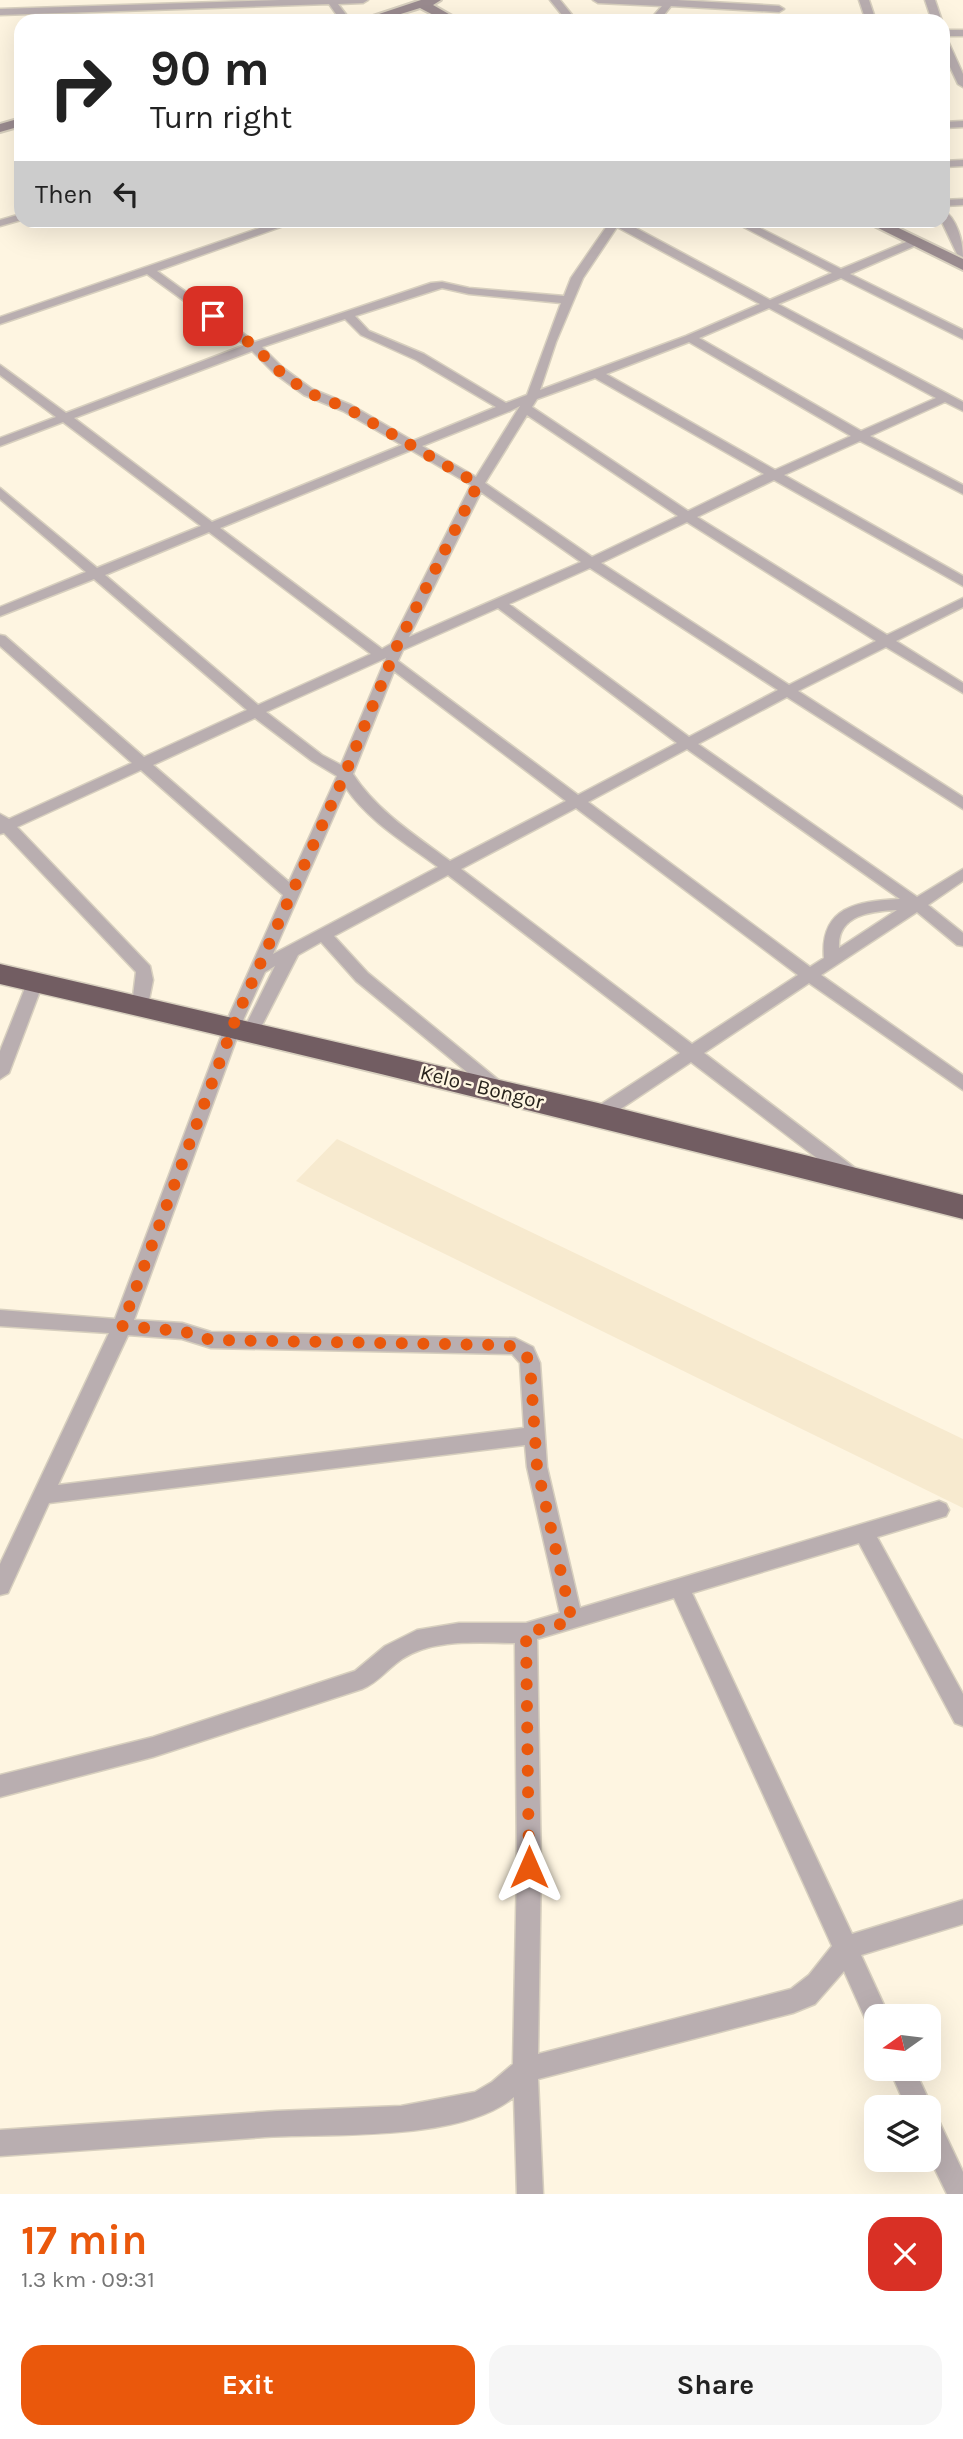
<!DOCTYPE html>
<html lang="en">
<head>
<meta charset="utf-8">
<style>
  :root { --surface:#fff; --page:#f6f6f6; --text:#222; --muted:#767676; --accent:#ea580c }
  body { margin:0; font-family:Karla,sans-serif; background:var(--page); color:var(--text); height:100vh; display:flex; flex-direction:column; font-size:26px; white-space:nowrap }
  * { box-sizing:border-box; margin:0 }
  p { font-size:23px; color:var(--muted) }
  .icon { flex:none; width:38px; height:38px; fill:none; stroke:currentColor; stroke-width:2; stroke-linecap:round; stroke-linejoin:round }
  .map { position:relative; height:2194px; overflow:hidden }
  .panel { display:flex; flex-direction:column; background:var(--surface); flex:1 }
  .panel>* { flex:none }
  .guide { position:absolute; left:14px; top:14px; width:936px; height:214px; border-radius:21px; box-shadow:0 7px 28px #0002; background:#fff; color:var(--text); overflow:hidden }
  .needle { width:46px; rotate:256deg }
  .fabs { position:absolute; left:864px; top:2004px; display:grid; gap:14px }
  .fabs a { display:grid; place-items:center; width:77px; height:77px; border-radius:14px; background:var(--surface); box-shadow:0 7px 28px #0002; font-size:35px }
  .pin { position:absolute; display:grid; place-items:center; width:60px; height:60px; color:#fff; margin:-30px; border-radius:14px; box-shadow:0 4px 10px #0006 }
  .me { position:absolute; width:77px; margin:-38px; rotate:0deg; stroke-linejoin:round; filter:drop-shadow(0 0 5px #0008) }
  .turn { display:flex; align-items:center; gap:24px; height:147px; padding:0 21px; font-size:32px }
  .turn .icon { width:91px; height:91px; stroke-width:2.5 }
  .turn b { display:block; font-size:49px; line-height:60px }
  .then { display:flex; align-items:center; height:66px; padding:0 21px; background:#0003; gap:14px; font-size:26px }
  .round { display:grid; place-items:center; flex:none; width:74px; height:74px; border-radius:21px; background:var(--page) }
  .head { display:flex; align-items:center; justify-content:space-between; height:119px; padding:0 21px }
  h1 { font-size:42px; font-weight:700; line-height:52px; color:var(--accent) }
  .action { display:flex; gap:14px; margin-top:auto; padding:14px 21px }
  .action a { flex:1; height:80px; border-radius:21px; background:var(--accent); color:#fff; font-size:28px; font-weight:700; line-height:80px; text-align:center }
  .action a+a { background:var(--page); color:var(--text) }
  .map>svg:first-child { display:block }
  .built { fill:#f7eacf }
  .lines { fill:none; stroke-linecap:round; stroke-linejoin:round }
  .street-casing { stroke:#d7cfbe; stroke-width:3 }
  .secondary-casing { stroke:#d7cfbe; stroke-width:4 }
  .highway-casing { stroke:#d7cfbe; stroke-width:3 }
  .street { fill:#b9aeb0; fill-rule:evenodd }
  .secondary { fill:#9a8b8f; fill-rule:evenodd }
  .highway { fill:#725d62; fill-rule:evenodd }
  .route { stroke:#ea580c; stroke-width:12; stroke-dasharray:0 21.6 }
  .labels { text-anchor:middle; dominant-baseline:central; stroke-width:5; stroke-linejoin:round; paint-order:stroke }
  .street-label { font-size:21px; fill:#27231c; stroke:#fef5e1 }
</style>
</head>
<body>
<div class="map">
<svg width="963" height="2194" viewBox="0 0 963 2194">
  <rect width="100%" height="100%" fill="#fef5e1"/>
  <path class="built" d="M337,1139l626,300v69l-667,-327z"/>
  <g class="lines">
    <g class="street-casing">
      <path id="street" d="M280,0h88l-5,3 -25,1 13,17h-10l-12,-17 -329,11v-6z
        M550,0h10l17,21h-10z
        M593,0h84l102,6 5,3 -5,3 -108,-6 -12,15h-10l13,-15 -64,-3z
        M859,0h10l7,21h-10z
        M925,0h10l7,21h-10z
        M943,30h20v6h-20z
        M943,38l5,3 15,33v13l-5,-3 -15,-32z
        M963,121v6l-20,1v-6z
        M963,160v6l-20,1v-6z
        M963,199v6l-20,1v-6z
        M943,210c14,8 20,32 20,47l-6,-3 -16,-34z
        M21,214v6l-21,6v-6z
        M283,220h17l-143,51 98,71 176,-59 11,-1 27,6 95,8 7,-18 38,-55 -3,-3h15l149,80 62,-27 -102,-53h14l97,49 70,-29h8v4l-69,30 113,56v9l-122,-61 -63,26 185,98v9l-18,-9 -75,34 93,49v9l-103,-53 -76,34 179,101v10l-189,-106 -77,37 190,118 76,-37v9l-67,34 67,42v10l-77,-46 -88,44 165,106v12l-176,-112 -89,47 219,153 46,-28v12l-35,24 35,28v13l-6,-1 -40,-33 -96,63 142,100v15l-154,-107 -105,70 155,118 3,5 -3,5h-12l-156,-119 -87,58h-12l-3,-5 3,-5 88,-57 -232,-178 -114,61 34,37 139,114 3,4 -3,4h-12l-139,-114 -35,-39 -23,13 -41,80h-12l-2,-4 32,-65 -10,6 -21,46 -110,302 48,3 29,9 304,6 18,9 7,16 7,104 33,141 359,-107 7,3 3,6 -3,6 -69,21 86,157v32l-8,-3 -96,-180 -167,50 160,341 111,-34v24l-102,31 28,61h-12v12l-9,-3 -24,-54 -29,33 -22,9 -255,66 5,115h-26l-3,-97c-54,45 -181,36 -249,40 -88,7 -177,13 -265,19v-26l277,-19 124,-5 74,-14 17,-10 21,-18 4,-197 -2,-224c-37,0 -81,-5 -113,16 -14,9 -24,24 -40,30l-209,68 -153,40v-22l153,-38 202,-66 30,-25 32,-16 42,-7h67l34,-10 -33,-146 -2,-22 -476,58 -41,90 -8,2v-31l109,-231 -109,-7v-16l115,9 113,-301 55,-123 -142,-125 -124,57 133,139 3,14 -5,25 -8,6 -8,-6 4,-33 -132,-139 -4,1v-20l9,5 123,-56 -132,-117v-11l5,1 139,121 103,-47 -153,-131 -94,37v-9l86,-35 -86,-73v-11l97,80 104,-42 -138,-104 -63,24v-8l56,-21 -56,-42v-10l66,48 179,-68 -98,-71 -147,50v-7zM617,227l143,77 -74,32 -146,54 16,-48 27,-64zM442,288l27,6 92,9 -34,92 -21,8 -82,-49 -55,-23 -14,-15zM769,308l167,90 -75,33 -162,-93zM345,319l16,16 55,25 80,47 -83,34 -62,-36 -39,-16 -30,-22 -20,-20zM689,342l162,94 -76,34 -169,-96zM252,351l22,22 30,22 39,16 59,34 -190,77 -138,-104zM595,378l169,96 -76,37 -156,-104 5,-8zM520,406l-44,71 -54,-31 88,-35zM527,415l151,101 -86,41 -107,-74zM411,450l60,35 -80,159 -9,5 -162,-121zM481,492l100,70 -172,75zM687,522l189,119 -87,44 -188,-122zM209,532l162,122 -113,51 -153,-130zM590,568l188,122 -89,47 -180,-133zM498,608l179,135 -99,52 -180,-134 5,-11zM386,658l-45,107 -19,-10 -56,-43zM394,671l172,130 -116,60c-35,-26 -73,-50 -97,-87zM255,718l57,43 25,15 -48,106 -136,-117zM687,749l213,150c-43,2 -80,8 -76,59l-14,9 -222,-165zM346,788c22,33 61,56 92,79l-165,87zM576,808l222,167 -106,69 -231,-175zM897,910l-58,38c-2,-33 32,-37 58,-38zM128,1335l54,4 29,9 301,6 8,9 4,65 -466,57zM674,1598l158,348 -23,29 -18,14 -253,65 3,-187 -4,-228z
        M35,977l8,6 -34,90 -9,6v-28l27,-68z
        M889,2068h25l18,39 -3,6v-6h-23z
        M929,2115l9,4 25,53v22h-16l-18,-37z"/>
    </g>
    <g class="secondary-casing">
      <path id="secondary" d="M441,0l-8,5 28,16h-16l-25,-13 -42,13h-20l63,-21z
        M21,118v8l-21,6v-8z
        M862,220h20l81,39v11z"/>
    </g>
    <g class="highway-casing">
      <path id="highway" d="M0,964l598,139 365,92v24c-320,-81 -641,-161 -963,-235z"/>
    </g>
    <use href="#street" class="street"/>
    <use href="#secondary" class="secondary"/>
    <use href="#highway" class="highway"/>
  </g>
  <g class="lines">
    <path class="route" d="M213,316l41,30 24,24 29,22 40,16 131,76 -81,162 -52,128 -109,244 -114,308 60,5 29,9 290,5c15,1 23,4 29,18l7,104 35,154 -46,12 3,234"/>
  </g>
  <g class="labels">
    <g class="street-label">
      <text transform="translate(482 1087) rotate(14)">Kelo - Bongor</text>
    </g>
  </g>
</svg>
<div class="fabs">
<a><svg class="needle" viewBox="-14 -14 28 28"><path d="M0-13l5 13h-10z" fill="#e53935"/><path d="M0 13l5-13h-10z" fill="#767676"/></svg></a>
<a><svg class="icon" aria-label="layers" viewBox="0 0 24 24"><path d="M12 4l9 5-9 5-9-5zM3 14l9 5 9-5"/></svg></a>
</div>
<div class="pin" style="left:213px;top:316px;background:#d93025"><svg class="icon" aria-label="arrive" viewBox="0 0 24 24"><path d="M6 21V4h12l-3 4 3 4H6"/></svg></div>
<svg class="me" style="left:529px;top:1867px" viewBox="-20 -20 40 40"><path d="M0-17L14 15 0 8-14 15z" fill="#ea580c" stroke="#fff" stroke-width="4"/></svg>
<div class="guide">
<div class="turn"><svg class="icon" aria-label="right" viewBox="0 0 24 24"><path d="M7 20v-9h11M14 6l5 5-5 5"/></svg><div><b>90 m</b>Turn right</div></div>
<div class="then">Then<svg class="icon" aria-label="left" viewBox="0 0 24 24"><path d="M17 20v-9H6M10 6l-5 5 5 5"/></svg></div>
</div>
</div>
<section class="panel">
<div class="head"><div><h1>17 min</h1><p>1.3 km · 09:31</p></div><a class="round" style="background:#d93025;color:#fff"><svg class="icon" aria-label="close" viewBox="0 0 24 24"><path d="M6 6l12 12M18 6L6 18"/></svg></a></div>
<div class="action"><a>Exit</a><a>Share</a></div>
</section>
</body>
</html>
